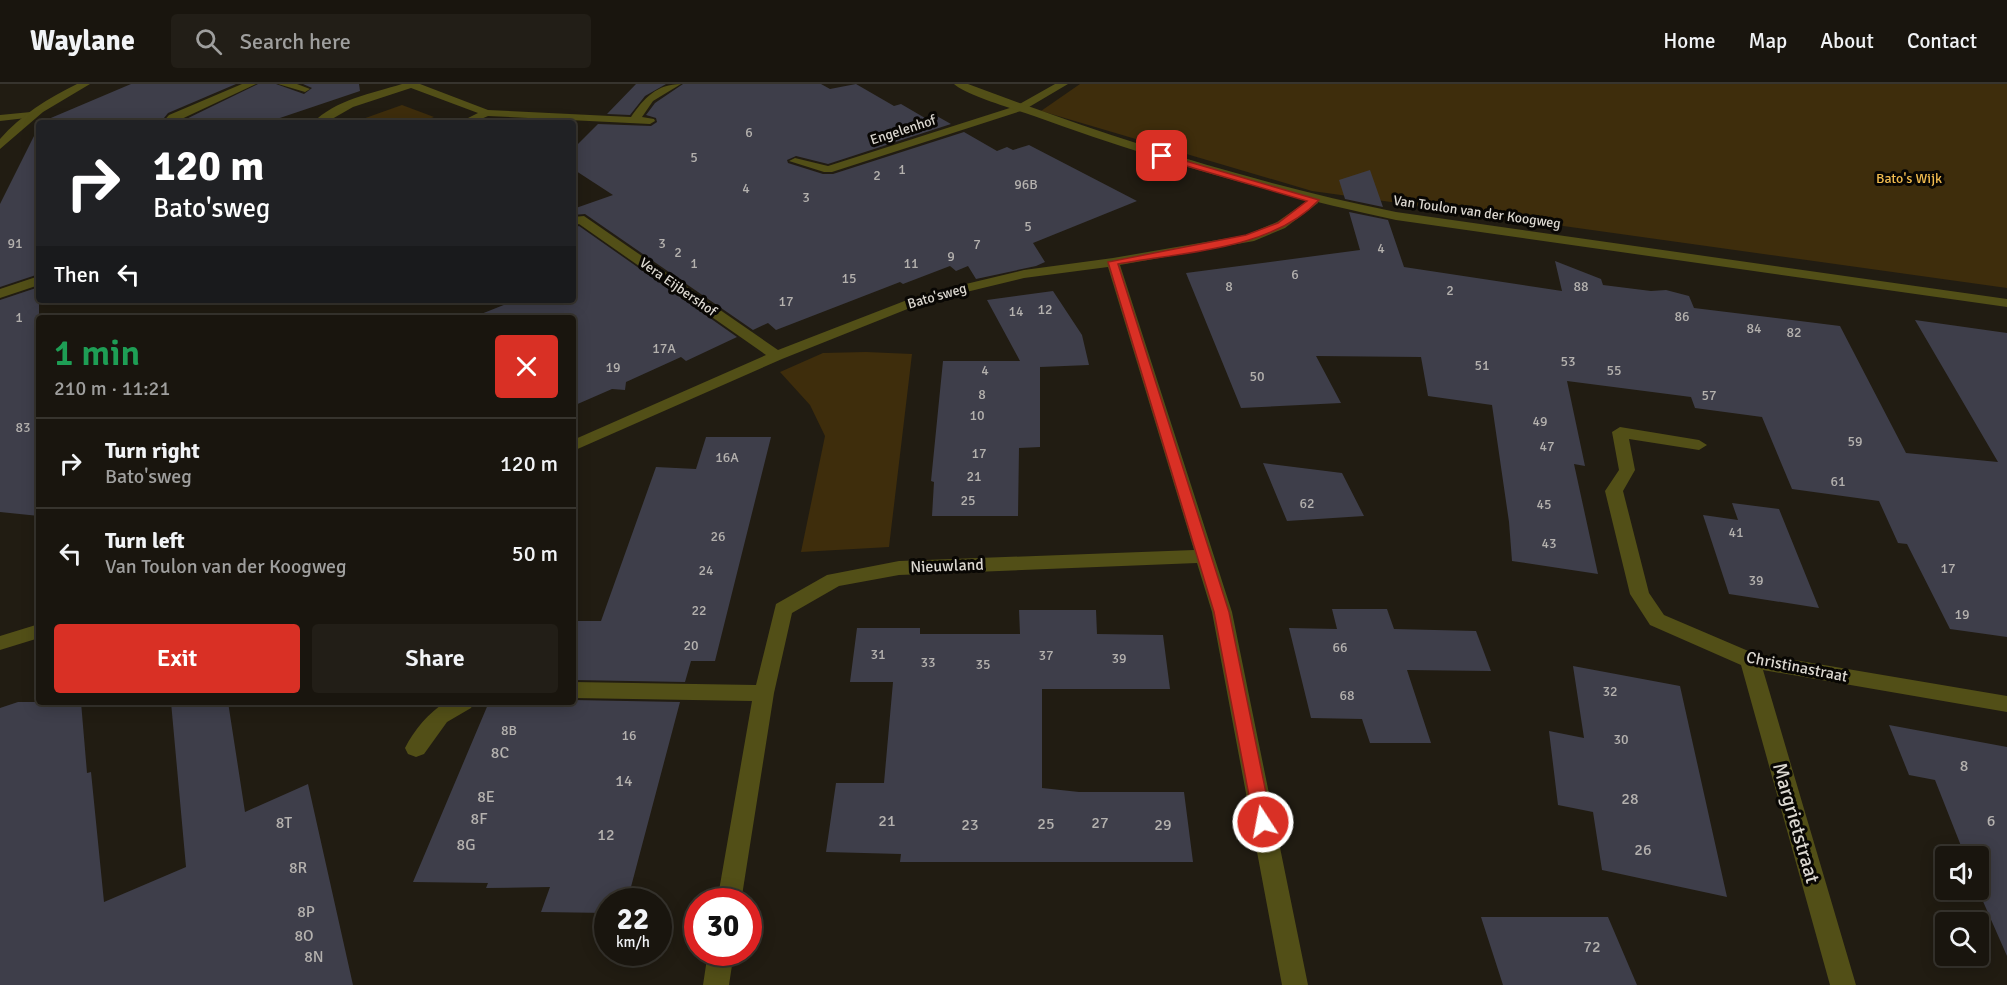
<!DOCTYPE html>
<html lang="en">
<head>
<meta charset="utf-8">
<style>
  :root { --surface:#19150e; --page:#221e17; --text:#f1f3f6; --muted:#9f9f9e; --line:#37342e; --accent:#d93025 }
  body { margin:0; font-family:Signika,sans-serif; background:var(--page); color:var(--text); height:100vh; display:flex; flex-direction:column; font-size:22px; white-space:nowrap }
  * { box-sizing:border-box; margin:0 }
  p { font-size:20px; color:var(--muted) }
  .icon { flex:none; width:33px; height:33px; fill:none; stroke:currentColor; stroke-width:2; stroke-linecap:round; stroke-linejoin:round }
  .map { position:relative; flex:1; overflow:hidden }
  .sheet { position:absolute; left:36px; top:231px; width:540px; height:390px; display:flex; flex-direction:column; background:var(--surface); border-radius:6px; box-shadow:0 3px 15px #0003,0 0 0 2px var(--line) }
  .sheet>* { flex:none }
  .guide { position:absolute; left:36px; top:36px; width:540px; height:183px; border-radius:6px; box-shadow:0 3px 15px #0003,0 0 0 2px var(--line); background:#202124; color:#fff; overflow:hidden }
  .controls { position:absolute; left:1935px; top:762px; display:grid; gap:12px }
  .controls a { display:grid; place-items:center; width:54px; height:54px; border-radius:6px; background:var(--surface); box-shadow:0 3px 15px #0003,0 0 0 2px var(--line); font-size:30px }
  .speed { position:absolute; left:594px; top:804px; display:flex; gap:12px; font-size:30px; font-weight:700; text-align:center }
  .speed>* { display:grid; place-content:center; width:78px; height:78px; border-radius:50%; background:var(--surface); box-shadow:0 3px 15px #0003,0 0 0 2px var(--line); line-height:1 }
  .speed small { font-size:15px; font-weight:400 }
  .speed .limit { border:9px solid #d22; background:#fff; color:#111 }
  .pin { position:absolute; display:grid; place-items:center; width:51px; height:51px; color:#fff; margin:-26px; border-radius:12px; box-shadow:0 3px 9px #0006 }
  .me { position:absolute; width:66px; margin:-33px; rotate:349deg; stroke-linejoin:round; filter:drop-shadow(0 0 4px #0008) }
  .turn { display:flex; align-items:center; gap:21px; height:126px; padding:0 18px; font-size:27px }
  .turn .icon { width:78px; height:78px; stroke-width:2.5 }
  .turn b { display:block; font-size:42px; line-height:51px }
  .then { display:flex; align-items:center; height:57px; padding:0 18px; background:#0003; gap:12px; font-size:22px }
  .round { display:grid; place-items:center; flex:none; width:63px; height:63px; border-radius:6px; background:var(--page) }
  .overview { display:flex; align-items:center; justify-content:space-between; height:102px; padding:0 18px }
  h1 { font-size:36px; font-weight:600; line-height:45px; color:#1e9e55 }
  .action { display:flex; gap:12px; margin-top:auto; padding:12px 18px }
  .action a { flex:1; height:69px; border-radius:6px; background:var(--accent); color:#fff; font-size:24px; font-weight:600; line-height:69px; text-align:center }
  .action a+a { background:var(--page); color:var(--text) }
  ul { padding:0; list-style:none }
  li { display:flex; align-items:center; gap:18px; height:90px; padding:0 18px; border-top:2px solid var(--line) }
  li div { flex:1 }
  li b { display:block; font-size:22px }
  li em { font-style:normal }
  header { display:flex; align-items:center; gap:36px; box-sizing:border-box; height:84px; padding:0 30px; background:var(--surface); border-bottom:2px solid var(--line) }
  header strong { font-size:28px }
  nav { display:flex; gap:33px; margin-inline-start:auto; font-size:21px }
  .search { width:420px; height:54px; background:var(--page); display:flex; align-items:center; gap:15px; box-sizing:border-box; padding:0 21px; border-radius:6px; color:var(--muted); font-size:22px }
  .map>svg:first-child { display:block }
  .green { fill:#3e2d0c }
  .building { fill:#3e3e4a }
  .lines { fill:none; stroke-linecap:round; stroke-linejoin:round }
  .service { fill:#524f17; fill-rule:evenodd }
  .minor { fill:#524f17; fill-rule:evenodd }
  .tertiary { fill:#524f17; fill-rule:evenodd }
  .route { fill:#d93025; stroke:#8d1f18; stroke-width:1.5 }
  .labels { text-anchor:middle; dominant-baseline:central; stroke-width:6; stroke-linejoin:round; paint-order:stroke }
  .far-street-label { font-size:14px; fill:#dbd7d0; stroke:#090704 }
  .number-label { font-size:14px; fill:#b4b1ae }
  .far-park-label { font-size:14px; fill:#f2bc4f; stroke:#090704 }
  .street-label { font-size:16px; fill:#dbd7d0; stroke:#090704 }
  .near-number-label { font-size:16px; fill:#b4b1ae }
  .near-street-label { font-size:20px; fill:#dbd7d0; stroke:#090704 }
</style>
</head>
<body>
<header>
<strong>Waylane</strong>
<div class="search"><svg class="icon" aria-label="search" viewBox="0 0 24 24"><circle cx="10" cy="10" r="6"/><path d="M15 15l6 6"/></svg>Search here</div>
<nav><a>Home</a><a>Map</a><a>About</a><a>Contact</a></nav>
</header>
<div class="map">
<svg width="2007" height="901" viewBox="0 0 2007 901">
  <rect width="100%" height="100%" fill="#211c12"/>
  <path class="green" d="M1080,0h927v204l-695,-97 -271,-80z
    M402,21l32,12 -15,6 -62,-2z
    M866,268l46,2 -23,193 -88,5 24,-116 -15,-31 -30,-33 43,-19z"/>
  <path class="building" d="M131,0h105l-68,29 -8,10h-121z
    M258,0h18l28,10 8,-6 -9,-4h56l1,7 -95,32h-87z
    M636,0h30l-21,12 -15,19 -23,-1z
    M683,0h138l9,5 26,-5 38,22 7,-2 24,14 10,-3 16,9 -123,40 -32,-8 -9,4 1,3 35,11h10l131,-42 33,19 10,-4 6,3 16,-5 108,56 -104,42 12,19 -9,4 -60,13 -8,-13 -12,5 -6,-5 -47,18 -3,-2 -124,48 -8,-7 -15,7 -168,-116 -12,1v-6l40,-14 -40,-26v-20l25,-25 53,2 6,-4 -1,-4 -10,-3 9,-12z
    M39,42v148l-39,13v-83z
    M1370,86l13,37 -38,-8 -6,-19z
    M1349,128l39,8 16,47 158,24 -7,-30 46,18 2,6 48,6 15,-1 23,6 5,12 146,18 66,127 92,9 -83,-142 92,13v304l-57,-8 -43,-85 -9,-1 -19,-42 -87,-12 -30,-72 -67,-9 -4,-11 -124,-16 18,85 -11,-2 24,110 -86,-13 -3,-39 -17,-117 -64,-9 -7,-39 -105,-1 25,47 -100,5 -55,-135 174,-23z
    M579,142l158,111 -51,24 -5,-4 -55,25 -1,8 -13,-1 -39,17v-88l-97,-2 40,-16h57v-72z
    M39,203v229l-39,-4v-212z
    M1053,207l29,44 7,30 -49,2v80l-21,1 -1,68h-86l2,-34 -3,-1 12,-120h77l-33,-61z
    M706,353h65l-56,224h-24l-6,21 -112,-2v-59h28l55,-154 40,2z
    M1263,379l79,10 22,43 -77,5z
    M1732,419l47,6 40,99 -90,-14 -26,-79 35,5z
    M1332,525h55l7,20 82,2 15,40 -84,-1 24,73h-61l-8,-24 -51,-1 -22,-90 48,1z
    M1019,526h77l1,24 66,1 7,54h-128v99l37,4h105l9,70h-293l1,-8 -75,-2 10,-69h48l9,-101h-43l7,-54h63v6h100z
    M1573,582l107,20 47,211 -125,-27 -9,-58 -35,-7 -9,-74 35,7z
    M573,616l107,2 -53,200h-19v11l-67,-1 9,-25 -64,1 2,-5 -75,-1 76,-180z
    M18,618h63l6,71 4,-1 13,130 82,-35 -15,-165h57l17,110 63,-28 45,201h-353v-277z
    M1889,641l118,22v209l-29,-66v-34h-13l-30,-76 -26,-5z
    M1481,833h127l29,68h-134z"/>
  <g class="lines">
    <path class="service" d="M242,0h14l-83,39h-11l7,-8z
      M278,0h19l13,5 -5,3z"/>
    <path class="minor" d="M402,0h18l68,26 143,7c13,-19 26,-33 50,-33l-28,17 -11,16 12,2 1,2 -5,3 -162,-8 -16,7h-14l20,-10 -67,-25 -58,19 -28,16h-12c21,-23 60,-30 89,-39z
      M1055,0h13l-44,26 -192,62h-8l-35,-11 6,-3 33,8 188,-60z
      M31,28l4,1v4l-35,4v-6z
      M1314,112l4,1v6l-33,25 -31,13 -134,24 112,347 76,373h-26l-70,-373 -15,-49 -298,12 -60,11 -47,27 -18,80 -33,209h-24l35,-201 -179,-3v-16l183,3 20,-81 51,-29 72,-14 295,-11 -86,-283 -84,11 -99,24 -143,57 -209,92v-11l193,-85 -187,-131 -6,2v-9l11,-1 194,134 142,-55 104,-25 89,-12 133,-23 31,-13z
      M39,192v9l-39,13v-9z
      M1620,343l79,13 8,5 -8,5 -70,-11 6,31 -12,21 26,102 15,22 89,38 254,43v16l-244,-42 93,315h-26l-89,-320 -91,-40 -20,-31 -25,-103 14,-21 -7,-38z
      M39,540v14l-39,12v-14z
      M446,618h28l-3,6 -24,14 -23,32 -8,3 -8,-3 -3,-6c9,-18 24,-36 41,-46z
      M708,868h26l-5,33h-26z"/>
    <path class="tertiary" d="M77,0h13l-47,28 -43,37v-10c21,-24 48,-41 77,-55z
      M954,0h14c140,53 281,98 428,128l611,87v8l-611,-87c-123,-26 -244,-61 -362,-104 -19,-7 -67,-20 -80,-32z"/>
  </g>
  <path class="route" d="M1162,70l157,46c-47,50 -136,52 -201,64l111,348 43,210 -3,5 -6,2 -6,-2 -3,-5 -40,-210 -106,-350 138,-27 32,-12 29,-22 -148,-43z"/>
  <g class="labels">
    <g class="far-street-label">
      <text transform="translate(903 46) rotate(-18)">Engelenhof</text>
      <text transform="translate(1477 128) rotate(8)">Van Toulon van der Koogweg</text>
      <text transform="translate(678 203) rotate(35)">Vera Eijbershof</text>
      <text transform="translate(937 212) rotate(-16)">Bato'sweg</text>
    </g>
    <g class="number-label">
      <text x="749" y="48">6</text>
      <text x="694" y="73">5</text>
      <text x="902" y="85">1</text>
      <text x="877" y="91">2</text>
      <text x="1026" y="100">96B</text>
      <text x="746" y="104">4</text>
      <text x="806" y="113">3</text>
      <text x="1028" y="142">5</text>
      <text x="15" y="159">91</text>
      <text x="662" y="159">3</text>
      <text x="977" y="160">7</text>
      <text x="1381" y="164">4</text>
      <text x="678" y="168">2</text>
      <text x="951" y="172">9</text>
      <text x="694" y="179">1</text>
      <text x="911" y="179">11</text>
      <text x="1295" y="190">6</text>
      <text x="849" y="194">15</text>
      <text x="1229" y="202">8</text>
      <text x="1581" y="202">88</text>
      <text x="1450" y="206">2</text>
      <text x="786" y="217">17</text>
      <text x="1045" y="225">12</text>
      <text x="1016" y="227">14</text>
      <text x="1682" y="232">86</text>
      <text x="19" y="233">1</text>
      <text x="1754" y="244">84</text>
      <text x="1794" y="248">82</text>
      <text x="664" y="264">17A</text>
      <text x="1568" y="277">53</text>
      <text x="1482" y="281">51</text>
      <text x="613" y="283">19</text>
      <text x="985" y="286">4</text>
      <text x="1614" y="286">55</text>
      <text x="1257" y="292">50</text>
      <text x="982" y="310">8</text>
      <text x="1709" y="311">57</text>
      <text x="977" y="331">10</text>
      <text x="1540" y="337">49</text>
      <text x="23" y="343">83</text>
      <text x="1855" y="357">59</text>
      <text x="1547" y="362">47</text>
      <text x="979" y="369">17</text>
      <text x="727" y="373">16A</text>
      <text x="974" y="392">21</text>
      <text x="1838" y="397">61</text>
      <text x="968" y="416">25</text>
      <text x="1307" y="419">62</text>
      <text x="1544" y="420">45</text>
      <text x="1736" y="448">41</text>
      <text x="718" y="452">26</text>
      <text x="1549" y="459">43</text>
      <text x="1948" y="484">17</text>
      <text x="706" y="486">24</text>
      <text x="1756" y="496">39</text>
      <text x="699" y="526">22</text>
      <text x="1962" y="530">19</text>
      <text x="691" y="561">20</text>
      <text x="1340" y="563">66</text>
      <text x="878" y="570">31</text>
      <text x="1046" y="571">37</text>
      <text x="1119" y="574">39</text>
      <text x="928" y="578">33</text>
      <text x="983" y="580">35</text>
      <text x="1610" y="607">32</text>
      <text x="1347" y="611">68</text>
      <text x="509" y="646">8B</text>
      <text x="629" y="651">16</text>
      <text x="1621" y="655">30</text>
    </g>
    <g class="far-park-label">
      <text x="1909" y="94">Bato's Wijk</text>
    </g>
    <g class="street-label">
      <text transform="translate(947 482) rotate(-2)">Nieuwland</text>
      <text transform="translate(1797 583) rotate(11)">Christinastraat</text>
    </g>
    <g class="near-number-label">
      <text x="500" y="669">8C</text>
      <text x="1964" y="682">8</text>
      <text x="624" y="697">14</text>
      <text x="486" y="713">8E</text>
      <text x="1630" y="715">28</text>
      <text x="479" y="735">8F</text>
      <text x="887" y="737">21</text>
      <text x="1991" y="737">6</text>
      <text x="284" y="739">8T</text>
      <text x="1100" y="739">27</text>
      <text x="1046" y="740">25</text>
      <text x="970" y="741">23</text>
      <text x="1163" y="741">29</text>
      <text x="606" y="751">12</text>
      <text x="466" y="761">8G</text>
      <text x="1643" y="766">26</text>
      <text x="298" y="784">8R</text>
      <text x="306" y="828">8P</text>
      <text x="304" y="852">8O</text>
      <text x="1592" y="863">72</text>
      <text x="314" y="873">8N</text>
    </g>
    <g class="near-street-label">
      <text transform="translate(1796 739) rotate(74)">Margrietstraat</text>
    </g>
  </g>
</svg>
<div class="controls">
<a><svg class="icon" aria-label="sound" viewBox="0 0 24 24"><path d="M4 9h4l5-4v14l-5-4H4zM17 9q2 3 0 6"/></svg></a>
<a><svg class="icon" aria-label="search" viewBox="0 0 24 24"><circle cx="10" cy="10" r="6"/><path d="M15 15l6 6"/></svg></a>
</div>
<div class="speed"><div>22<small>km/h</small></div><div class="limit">30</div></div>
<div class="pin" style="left:1162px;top:72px;background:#d93025"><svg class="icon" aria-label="arrive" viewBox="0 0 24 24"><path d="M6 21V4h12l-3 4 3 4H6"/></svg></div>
<svg class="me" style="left:1263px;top:738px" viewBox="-20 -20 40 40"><circle r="17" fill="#d93025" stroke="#fff" stroke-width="3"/><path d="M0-11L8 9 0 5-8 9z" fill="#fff"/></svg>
<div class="guide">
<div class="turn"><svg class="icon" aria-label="right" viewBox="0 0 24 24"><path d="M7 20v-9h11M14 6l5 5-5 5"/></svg><div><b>120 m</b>Bato'sweg</div></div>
<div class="then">Then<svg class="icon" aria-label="left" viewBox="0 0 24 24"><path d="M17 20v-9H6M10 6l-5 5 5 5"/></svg></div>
</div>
<section class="sheet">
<div class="overview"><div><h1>1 min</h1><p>210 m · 11:21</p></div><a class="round" style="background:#d93025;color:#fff"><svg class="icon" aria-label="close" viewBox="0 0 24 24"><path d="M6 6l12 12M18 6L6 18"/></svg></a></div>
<ul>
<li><svg class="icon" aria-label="right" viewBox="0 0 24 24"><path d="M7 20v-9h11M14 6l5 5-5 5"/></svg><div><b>Turn right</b><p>Bato'sweg</p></div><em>120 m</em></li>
<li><svg class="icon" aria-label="left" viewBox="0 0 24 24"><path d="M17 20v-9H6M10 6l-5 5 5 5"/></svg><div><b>Turn left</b><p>Van Toulon van der Koogweg</p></div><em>50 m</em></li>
</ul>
<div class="action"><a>Exit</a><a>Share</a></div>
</section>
</div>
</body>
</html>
